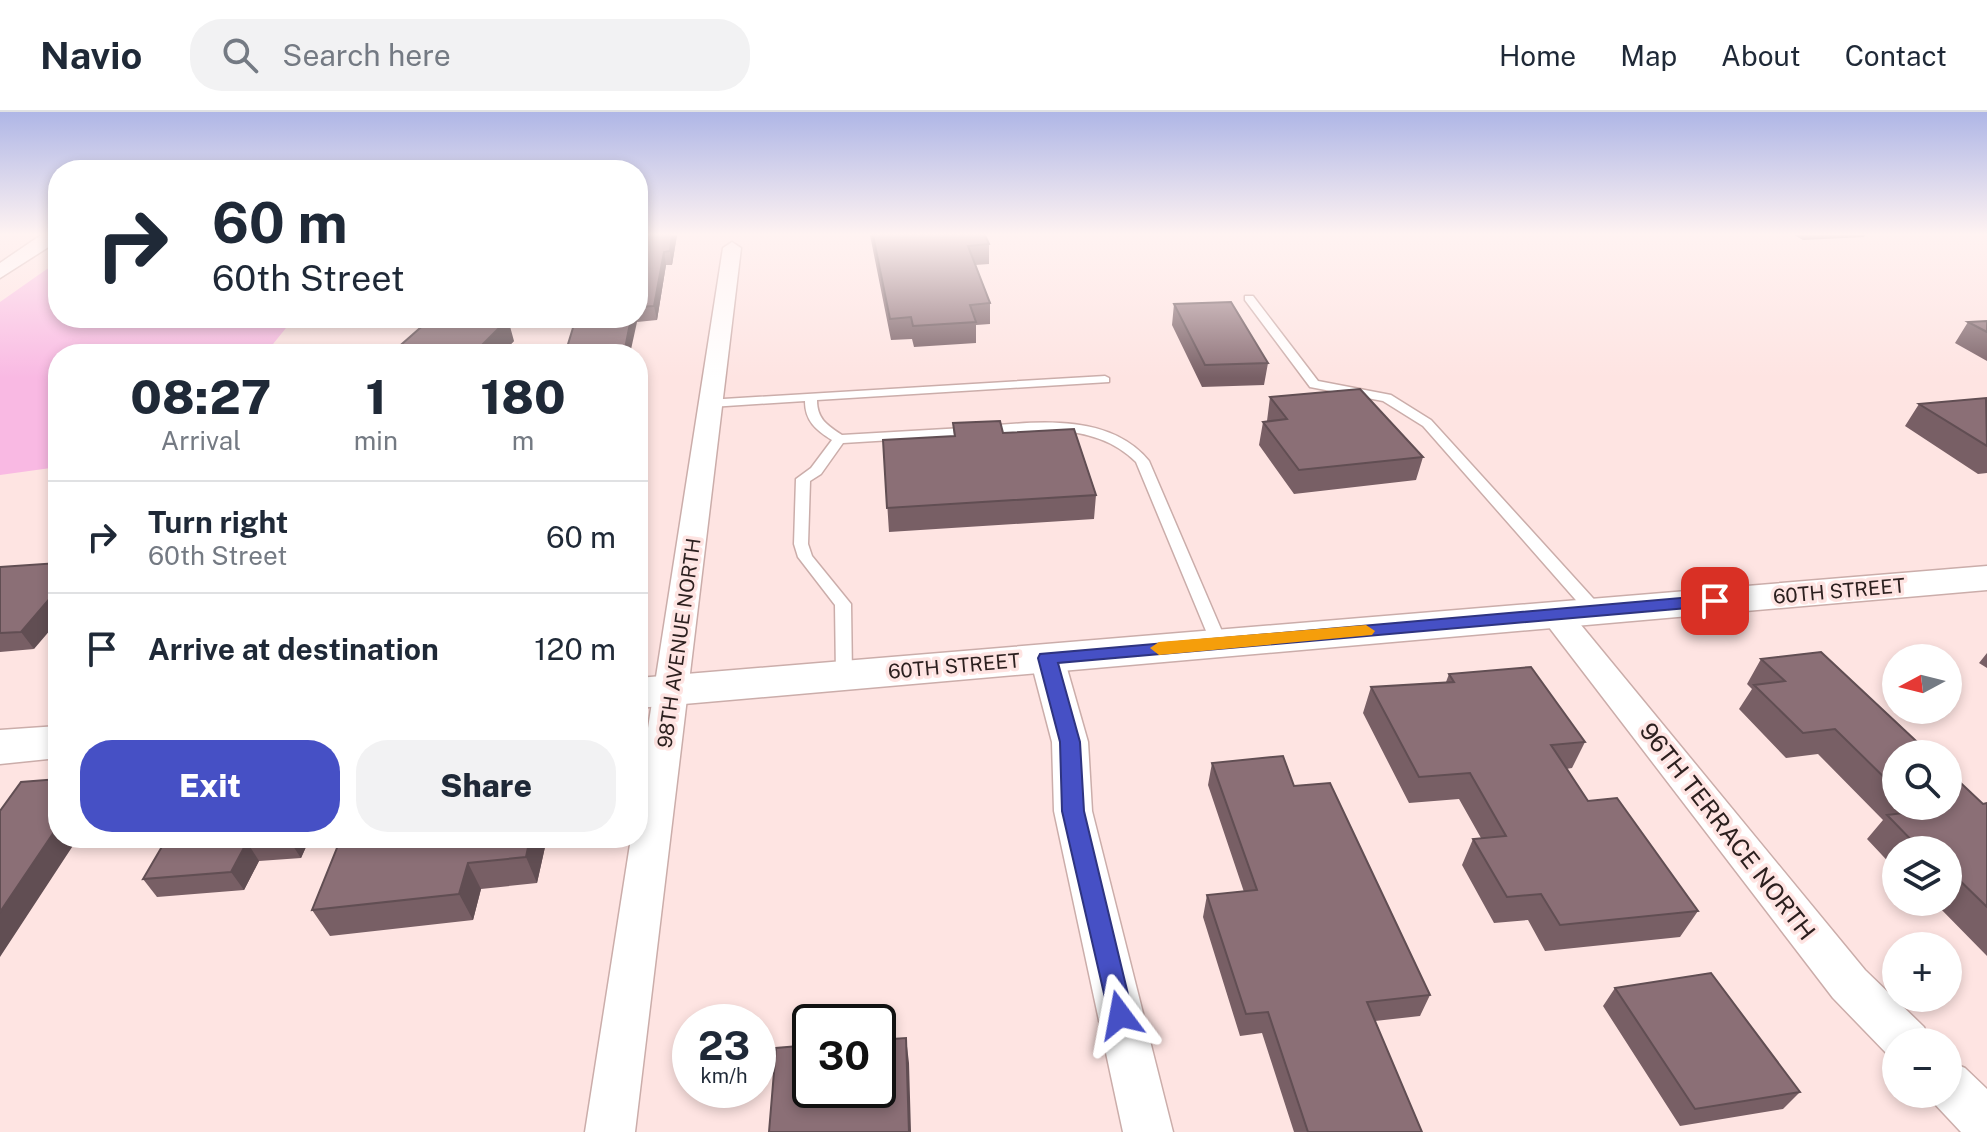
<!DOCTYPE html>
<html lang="en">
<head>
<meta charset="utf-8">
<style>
  :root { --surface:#fff; --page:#f2f2f3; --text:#1f2937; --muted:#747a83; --line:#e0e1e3; --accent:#4650c5 }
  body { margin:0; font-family:"Public Sans",sans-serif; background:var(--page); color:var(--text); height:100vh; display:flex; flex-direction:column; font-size:30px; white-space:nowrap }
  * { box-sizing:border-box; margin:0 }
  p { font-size:26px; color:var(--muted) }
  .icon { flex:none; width:44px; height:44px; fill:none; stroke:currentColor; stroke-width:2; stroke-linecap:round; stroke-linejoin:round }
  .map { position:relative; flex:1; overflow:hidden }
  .sheet { position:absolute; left:48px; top:232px; width:600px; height:504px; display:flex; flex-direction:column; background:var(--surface); border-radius:32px; box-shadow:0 4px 12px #0003 }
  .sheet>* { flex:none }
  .hud { position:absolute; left:48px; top:48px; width:600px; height:168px; border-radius:32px; box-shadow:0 4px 12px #0003; background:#fff; color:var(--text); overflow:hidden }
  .needle { width:52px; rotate:263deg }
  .controls { position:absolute; left:1882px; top:532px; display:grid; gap:16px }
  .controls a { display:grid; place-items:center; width:80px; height:80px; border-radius:50%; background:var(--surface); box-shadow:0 4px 12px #0003; font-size:40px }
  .speed { position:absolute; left:672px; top:892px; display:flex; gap:16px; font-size:40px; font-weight:700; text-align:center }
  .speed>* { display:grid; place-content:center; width:104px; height:104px; border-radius:50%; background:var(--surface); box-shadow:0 4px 12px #0003; line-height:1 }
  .speed small { font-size:20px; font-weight:400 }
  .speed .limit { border:4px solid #111; border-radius:12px; background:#fff; color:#111 }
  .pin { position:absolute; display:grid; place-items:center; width:68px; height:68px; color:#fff; margin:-34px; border-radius:16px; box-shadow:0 4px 12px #0006 }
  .me { position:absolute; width:88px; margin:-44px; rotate:347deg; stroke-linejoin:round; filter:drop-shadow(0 0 6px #0008) }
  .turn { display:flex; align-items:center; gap:28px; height:168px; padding:0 32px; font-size:36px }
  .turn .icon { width:104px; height:104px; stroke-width:2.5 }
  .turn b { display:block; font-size:56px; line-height:68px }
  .eta { display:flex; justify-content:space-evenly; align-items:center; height:136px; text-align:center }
  .eta b { font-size:48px; font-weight:800; line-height:56px }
  .primary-button { display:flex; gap:16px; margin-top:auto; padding:16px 32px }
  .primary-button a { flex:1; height:92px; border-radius:32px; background:var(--accent); color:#fff; font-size:32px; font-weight:800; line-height:92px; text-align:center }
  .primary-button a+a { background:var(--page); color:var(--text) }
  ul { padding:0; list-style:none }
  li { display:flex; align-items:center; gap:24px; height:112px; padding:0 32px; border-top:2px solid var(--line) }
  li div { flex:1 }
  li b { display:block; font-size:30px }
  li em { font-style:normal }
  header { display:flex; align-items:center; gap:48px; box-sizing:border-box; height:112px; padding:0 40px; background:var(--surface); border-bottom:2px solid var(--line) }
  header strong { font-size:38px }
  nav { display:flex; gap:44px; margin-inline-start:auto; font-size:28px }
  .search { width:560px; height:72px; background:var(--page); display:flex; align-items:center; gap:20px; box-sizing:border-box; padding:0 28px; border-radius:32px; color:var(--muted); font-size:30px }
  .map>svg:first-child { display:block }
  .water { fill:#f9b9e3 }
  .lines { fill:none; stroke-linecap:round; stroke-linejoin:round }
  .service-casing { stroke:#cbadaa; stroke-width:3 }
  .minor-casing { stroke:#cbadaa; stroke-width:3 }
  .tertiary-casing { stroke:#cbadaa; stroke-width:3 }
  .service { fill:#fff; fill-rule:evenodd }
  .minor { fill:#fff; fill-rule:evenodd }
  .tertiary { fill:#fff; fill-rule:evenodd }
  .wall { fill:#785f65 }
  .shaded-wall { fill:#614e53 }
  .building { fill:#8b6f76; stroke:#614e53; stroke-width:2 }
  .route { fill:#4650c5; stroke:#2e3480; stroke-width:2 }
  .slow { fill:#f59e0b }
  .labels { text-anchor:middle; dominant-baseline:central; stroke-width:7; stroke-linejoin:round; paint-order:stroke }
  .street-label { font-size:20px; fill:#2c201f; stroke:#fee4e2 }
  .near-street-label { font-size:24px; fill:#2c201f; stroke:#fee4e2 }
</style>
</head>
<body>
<header>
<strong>Navio</strong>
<div class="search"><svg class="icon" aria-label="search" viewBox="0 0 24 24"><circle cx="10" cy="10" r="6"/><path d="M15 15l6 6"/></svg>Search here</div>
<nav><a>Home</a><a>Map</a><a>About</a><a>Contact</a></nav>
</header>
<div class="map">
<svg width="1987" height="1020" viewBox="0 0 1987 1020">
  <rect width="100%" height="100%" fill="#fee4e2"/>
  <path class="water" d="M58,156v50h236l-29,36h-207v113l-58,8v-173l47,-33z"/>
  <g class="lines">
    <g class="service-casing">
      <path id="service" d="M1245,184h8l65,85 73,14 40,25 170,187 2,4 -2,4h-12l-166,-189 -40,-25 -73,-14 -65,-87z
        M1105,264l4,2v4l-292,18c0,19 10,25 25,35 40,-2 81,-5 122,-7 59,-4 141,-20 185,33l78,182 -2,4h-12l-2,-4 -75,-181c-22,-22 -49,-29 -79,-32l-214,13 -22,31 -11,7 -2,63 4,12 39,48 1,72 -8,6 -6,-2 -2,-4 -1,-71 -37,-48 -4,-13 2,-65 15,-11 21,-28c-16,-10 -27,-19 -27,-39l-94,6 -4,-1v-6z"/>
    </g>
    <g class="minor-casing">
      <path id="minor" d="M41,123h17v6l-58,37v-15z
        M732,130l9,6 -106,884h-50l46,-294h7v-46l85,-544z
        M1556,493l11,3 298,362 59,57 6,15h-34v18l-6,-3 -57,-59 -288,-376 -5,-7 5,-7z
        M1047,535l12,3 5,8 24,84 4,69 81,321h-50l-69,-321 -2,-69 -22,-84 5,-8z
        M1948,949l17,7 22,21v43h-26l-30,-32 -3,-6h20z"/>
    </g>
    <g class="tertiary-casing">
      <path id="tertiary" d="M1987,454v24l-1349,118v-30z
        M58,614v32l-58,6v-34z"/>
    </g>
    <use href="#service" class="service"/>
    <use href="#minor" class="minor"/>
    <use href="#tertiary" class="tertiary"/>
  </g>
  <path class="wall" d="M638,123h39l-5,30h-6l-9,55 -20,2 -61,-4h62z
    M870,123h115l4,9v20l-14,1 15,38v21l-14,1v18l-62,4 -2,-8 -21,1z
    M1794,123h71l-1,2 -61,3z
    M1174,192l94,59 -4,22 -62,2 -30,-62z
    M1987,209v40l-32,-18 13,-21z
    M514,229l-13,13h-106l-1,-3z
    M1270,285l153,60 -7,23 -122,14 -35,-49 4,-23 4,-1z
    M1987,287v74l-9,1 -73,-48 14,-22z
    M953,311l50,10 93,62 -2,24 -205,13 -6,-92 71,-4z
    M0,455l34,82 -34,3z
    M1987,541v15l-8,-5z
    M1761,547l135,95v52h52l39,-3v153l-53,-54h14v-52h-52v20l-29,-31 16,-19 -65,-66 -32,4 -47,-49 13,-20 -5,-5z
    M1449,562l136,68 -13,26 -6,1 22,32 110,110 -18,26 -135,14 -17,-31 -34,3 -32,-58 11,-26 8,-1 -22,-39 -50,4 -46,-90 8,-26 75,-5z
    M1212,651l82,23 136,209 -10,21 -45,5 47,111h-128l-32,-99 -22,3 -37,-119 4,-22 37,-3 -36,-107z
    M167,726h143l-9,20 -42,3 -15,29 -87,7 -14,-18z
    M341,726h206l-10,45 -56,6 -8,31 -143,16 -18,-26z
    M1615,876l185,104 -17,17 -103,17 -77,-120z"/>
  <path class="shaded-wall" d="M672,123h5l-5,30 -2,-14z
    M664,140l2,13 -9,55 -3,-14z
    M631,206h5l1,4 -7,32h-6z
    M508,207l6,22 -13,13h-28z
    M645,268l3,15 -10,22v-24z
    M638,413l4,15 -4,26z
    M58,477v32l-24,28 -13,-17z
    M58,714v12h20l-78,119v-45z
    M290,726h20l-9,20 -12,-18z
    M530,726h17l-10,45 -11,-26z
    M247,730l12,19 -15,29 -13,-18z
    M468,751l13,26 -8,31 -14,-26z
    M906,926l3,25 2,69h-2z"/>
  <path class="building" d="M638,123h34l-2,16 -6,1 -10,54 -16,1z
    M873,123h112l4,9 -21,2 22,57 -20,2 6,17 -63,4 -2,-9 -21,2z
    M1231,190l37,61 -63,2 -31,-61z
    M470,206h36l2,1 -35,35h-41l1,-1 -39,-2 34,-30 37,1z
    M576,206h55l-7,36h-59z
    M1987,209v11l-19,-10z
    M638,268h7l-7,13z
    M1360,277l63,68 -124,13 -36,-48 24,-3 -17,-22z
    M1986,286l1,48 -68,-42z
    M1000,309l3,12 71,-4 22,66 -209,13 -4,-68 72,-4 -2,-13z
    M58,451v26l-37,43 -21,1v-66z
    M1821,540l109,102h-34v35l-61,-60 -32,4 -49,-48 31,-4 -24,-22z
    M1531,555l54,75 -34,3 37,56 29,-3 81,113 -138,14 -19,-31 -34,3 -34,-58 33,-3 -36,-63 -51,4 -48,-90 83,-5 -5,-8z
    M1283,644l11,30 36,-3 100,212 -63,7 55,130h-114l-40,-120 -22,2 -39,-119 50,-5 -45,-127z
    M1948,659l35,33 4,-1v104l-39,-38v-19h-27l-34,-35 32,-4 -6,-5h35z
    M58,667v47l-58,86v-101l21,-29z
    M167,726h123l-1,2 -42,2 -16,30 -88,7z
    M341,726h189l-4,19 -58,6 -9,31 -147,16z
    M1711,861l89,119 -105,17 -80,-121z
    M906,926l3,94h-140l7,-84 34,-3v45h68v-50z"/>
  <linearGradient id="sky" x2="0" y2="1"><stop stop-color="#afb6e6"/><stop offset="0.46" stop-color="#fff3f2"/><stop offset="1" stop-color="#fff3f2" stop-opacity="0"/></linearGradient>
  <rect width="1987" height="266" fill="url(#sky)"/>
  <path class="route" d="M1715,483l9,6 -2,4 -664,58 22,79 4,69 49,204 -3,9 -10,3 -9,-3 -49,-213 -2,-69 -22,-84 2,-4z"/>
  <path class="slow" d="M1366,513l9,6 -3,4 -213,20 -9,-7 9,-6z"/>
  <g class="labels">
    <g class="street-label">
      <text transform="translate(1839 479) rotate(-5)">60TH STREET</text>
      <text transform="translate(679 531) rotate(-82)">98TH AVENUE NORTH</text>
      <text transform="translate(954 554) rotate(-5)">60TH STREET</text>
    </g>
    <g class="near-street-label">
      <text transform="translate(1728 719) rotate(52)">96TH TERRACE NORTH</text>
    </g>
  </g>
</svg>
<div class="controls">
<a><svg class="needle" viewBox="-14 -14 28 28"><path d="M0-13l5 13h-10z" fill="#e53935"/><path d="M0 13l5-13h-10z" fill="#747a83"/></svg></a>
<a><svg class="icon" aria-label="search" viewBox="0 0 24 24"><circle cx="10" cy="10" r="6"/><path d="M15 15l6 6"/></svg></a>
<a><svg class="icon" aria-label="layers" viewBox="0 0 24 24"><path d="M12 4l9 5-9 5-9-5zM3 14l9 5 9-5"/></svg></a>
<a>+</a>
<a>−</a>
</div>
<div class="speed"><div>23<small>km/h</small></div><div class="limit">30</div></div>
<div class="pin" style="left:1715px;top:489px;background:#d93025"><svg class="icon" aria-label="arrive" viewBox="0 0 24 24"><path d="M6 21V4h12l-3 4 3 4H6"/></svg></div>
<svg class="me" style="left:1120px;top:903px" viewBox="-20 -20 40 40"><path d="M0-17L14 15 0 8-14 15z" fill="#4650c5" stroke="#fff" stroke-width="4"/></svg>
<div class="hud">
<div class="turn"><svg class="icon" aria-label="right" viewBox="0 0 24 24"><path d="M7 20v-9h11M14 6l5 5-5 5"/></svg><div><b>60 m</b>60th Street</div></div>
</div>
<section class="sheet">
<div class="eta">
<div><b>08:27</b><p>Arrival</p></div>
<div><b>1</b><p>min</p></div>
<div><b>180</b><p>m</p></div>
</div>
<ul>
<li><svg class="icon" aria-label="right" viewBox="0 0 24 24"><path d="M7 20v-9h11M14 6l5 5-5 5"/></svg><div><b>Turn right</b><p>60th Street</p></div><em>60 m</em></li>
<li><svg class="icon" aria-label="arrive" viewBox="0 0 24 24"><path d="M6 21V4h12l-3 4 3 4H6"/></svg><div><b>Arrive at destination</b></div><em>120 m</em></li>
</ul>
<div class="primary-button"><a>Exit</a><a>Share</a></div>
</section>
</div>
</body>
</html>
